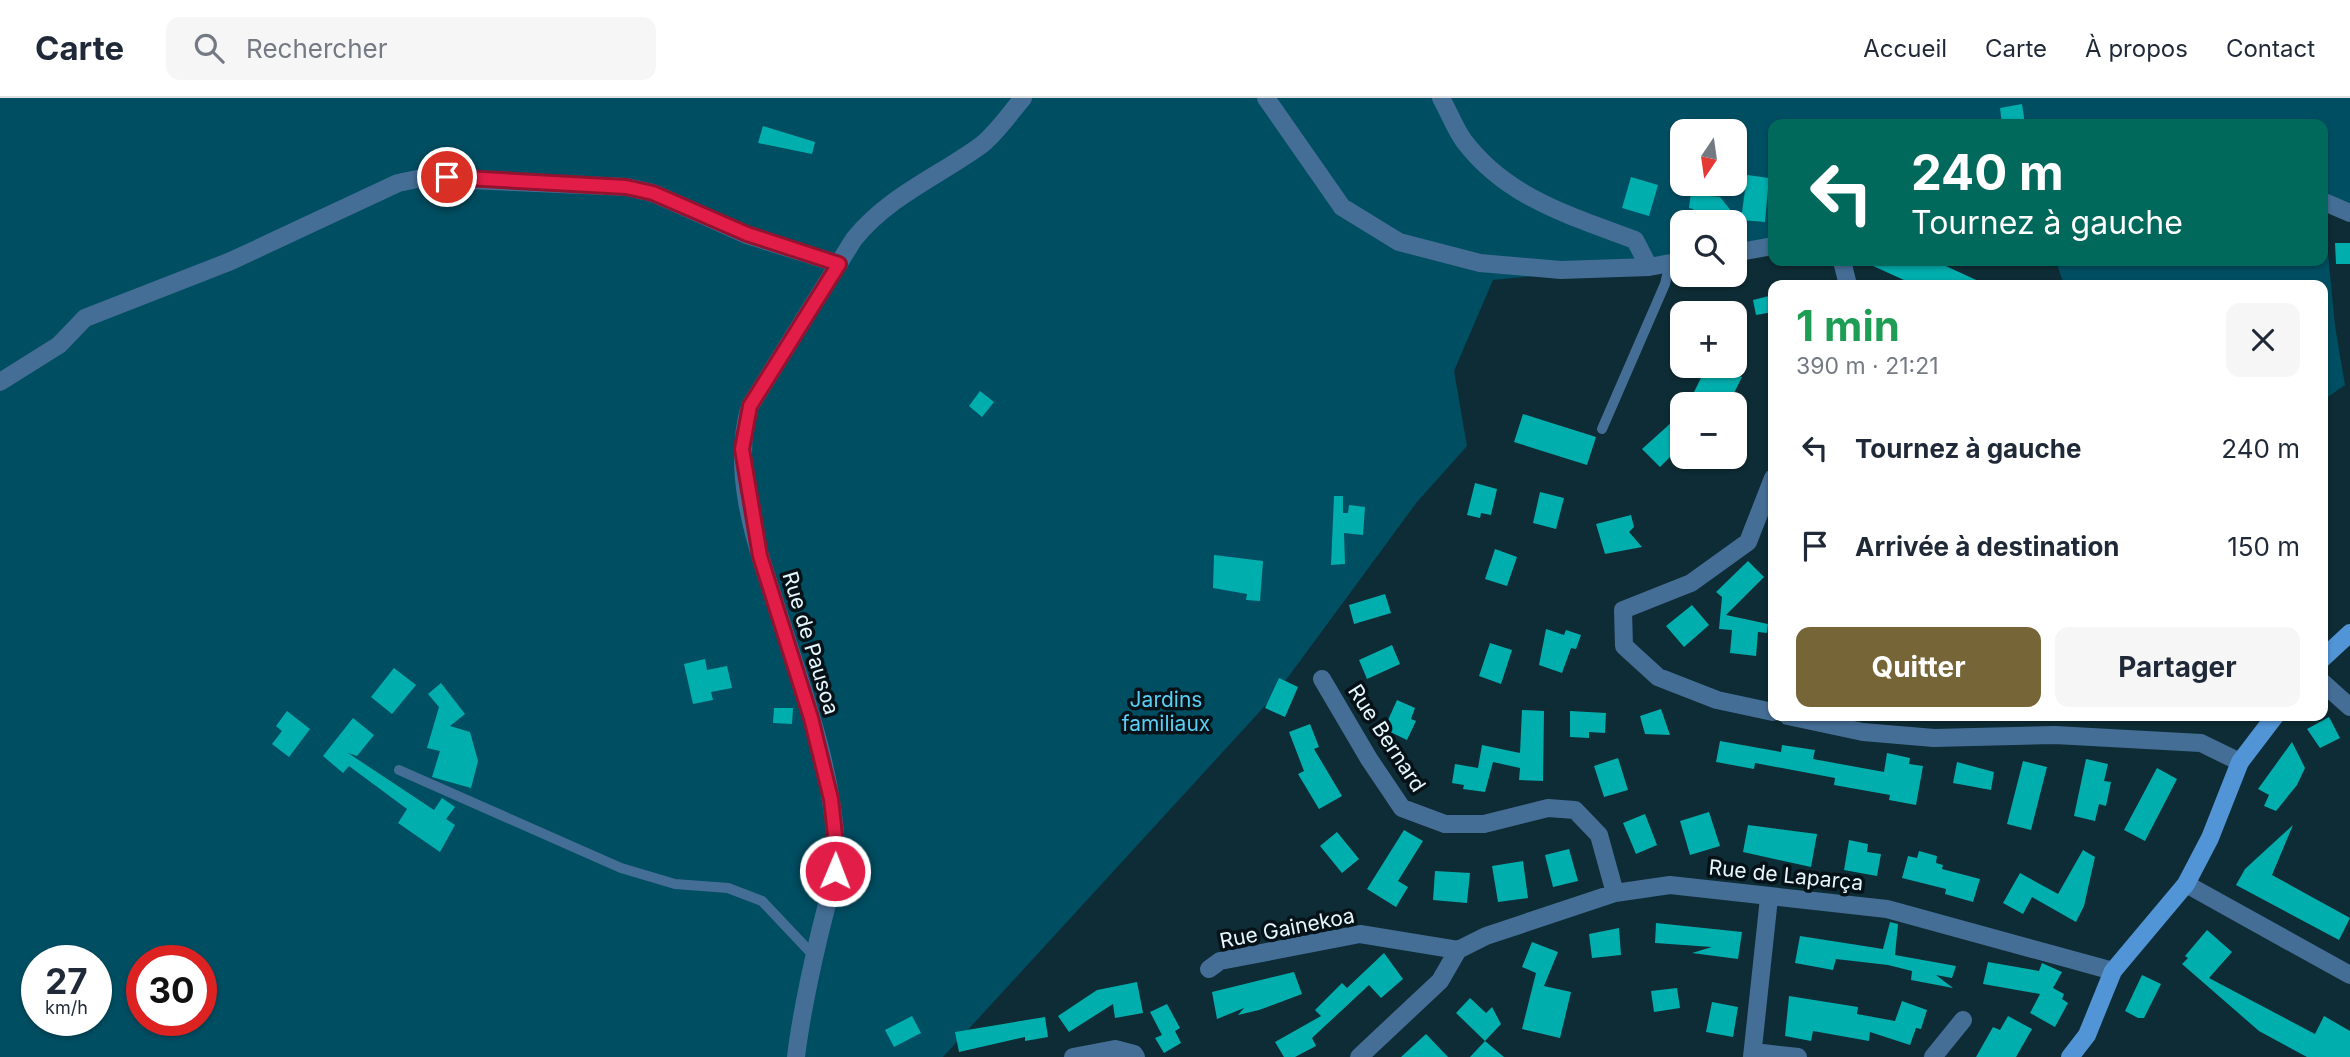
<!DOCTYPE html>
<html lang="fr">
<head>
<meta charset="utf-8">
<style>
  :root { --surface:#fff; --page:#f6f6f7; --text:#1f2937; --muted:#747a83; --line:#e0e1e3; --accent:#766536 }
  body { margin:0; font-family:Inter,sans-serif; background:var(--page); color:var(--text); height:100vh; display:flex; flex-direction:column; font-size:26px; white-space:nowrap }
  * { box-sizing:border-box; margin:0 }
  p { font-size:23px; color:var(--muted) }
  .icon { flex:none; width:38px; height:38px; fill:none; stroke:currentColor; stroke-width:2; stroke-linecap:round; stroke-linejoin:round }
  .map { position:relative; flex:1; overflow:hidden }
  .sheet { position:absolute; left:1768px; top:182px; width:560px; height:441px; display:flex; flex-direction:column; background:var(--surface); border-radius:14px; box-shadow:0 2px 5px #0004 }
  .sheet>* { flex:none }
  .top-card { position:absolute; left:1768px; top:21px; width:560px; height:147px; border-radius:14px; box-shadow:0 2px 5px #0004; background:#00695c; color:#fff; overflow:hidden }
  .needle { width:46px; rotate:193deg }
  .tools { position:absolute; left:1670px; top:21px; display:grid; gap:14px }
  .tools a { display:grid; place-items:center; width:77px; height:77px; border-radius:14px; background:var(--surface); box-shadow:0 2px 5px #0004; font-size:35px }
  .speed { position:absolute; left:21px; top:847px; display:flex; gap:14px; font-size:35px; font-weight:700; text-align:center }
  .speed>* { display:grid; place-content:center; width:91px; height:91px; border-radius:50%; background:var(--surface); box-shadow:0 2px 5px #0004; line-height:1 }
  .speed small { font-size:18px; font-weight:400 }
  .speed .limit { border:10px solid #d22; background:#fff; color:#111 }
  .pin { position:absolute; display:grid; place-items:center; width:60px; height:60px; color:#fff; margin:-30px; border:4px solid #fff; border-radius:50%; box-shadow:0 2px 7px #0007 }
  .me { position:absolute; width:77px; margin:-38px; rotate:1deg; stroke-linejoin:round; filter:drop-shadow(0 0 5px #0008) }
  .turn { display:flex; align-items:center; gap:24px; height:147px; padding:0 28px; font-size:32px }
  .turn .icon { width:91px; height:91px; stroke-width:2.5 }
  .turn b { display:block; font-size:49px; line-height:60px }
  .round { display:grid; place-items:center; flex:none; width:74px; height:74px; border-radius:14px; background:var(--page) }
  .summary { display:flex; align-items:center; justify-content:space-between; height:119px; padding:0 28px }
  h1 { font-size:42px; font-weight:700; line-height:52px; color:#1e9e55 }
  .action { display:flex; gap:14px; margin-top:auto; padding:14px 28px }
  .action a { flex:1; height:80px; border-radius:14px; background:var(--accent); color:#fff; font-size:28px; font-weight:700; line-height:80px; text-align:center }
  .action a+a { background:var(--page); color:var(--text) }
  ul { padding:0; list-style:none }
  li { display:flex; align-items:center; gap:21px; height:98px; padding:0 28px }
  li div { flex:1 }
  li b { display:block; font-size:26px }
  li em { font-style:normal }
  header { display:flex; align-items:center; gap:42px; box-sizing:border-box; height:98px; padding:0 35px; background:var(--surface); border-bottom:2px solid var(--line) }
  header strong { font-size:33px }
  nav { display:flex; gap:38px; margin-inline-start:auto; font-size:24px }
  .search { width:490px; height:63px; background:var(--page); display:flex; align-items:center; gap:18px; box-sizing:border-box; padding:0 24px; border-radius:14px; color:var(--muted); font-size:26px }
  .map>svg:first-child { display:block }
  .green { fill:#004e62; fill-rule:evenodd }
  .building { fill:#01aeae }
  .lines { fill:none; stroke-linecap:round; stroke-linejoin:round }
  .service { stroke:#456e96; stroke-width:10 }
  .minor { stroke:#456e96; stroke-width:18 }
  .secondary { stroke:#5295d6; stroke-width:18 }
  .route-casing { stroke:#92132f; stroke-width:18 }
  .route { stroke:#e11d48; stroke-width:12 }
  .labels { text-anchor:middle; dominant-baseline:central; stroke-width:7; stroke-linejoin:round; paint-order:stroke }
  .street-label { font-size:21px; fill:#e6f7fd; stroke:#061217 }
  .park-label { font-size:21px; fill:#5acff5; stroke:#061217 }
</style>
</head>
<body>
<header>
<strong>Carte</strong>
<div class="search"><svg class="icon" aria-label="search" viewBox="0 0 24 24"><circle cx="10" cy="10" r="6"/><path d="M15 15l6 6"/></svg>Rechercher</div>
<nav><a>Accueil</a><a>Carte</a><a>À propos</a><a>Contact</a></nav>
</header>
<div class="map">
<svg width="2350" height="959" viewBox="0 0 2350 959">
  <rect width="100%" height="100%" fill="#0e2c35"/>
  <path class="green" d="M0,0h2350v115l-27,-11 12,124 10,59 -23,16v-116h-258l-8,-24h266v-137h-549v122l-39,7v-31h-52v39l-189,19 -39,91 13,75 -50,56 -142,193 -332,362h-943zM1682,33h52v53h-52zM37,863h59v59h-59zM142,863h59v59h-59z"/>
  <path class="building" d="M2022,6l3,20h-23l-2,-16z
    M763,28l52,16 -3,12 -54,-11z
    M1747,77l22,3 -4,44 -24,-2z
    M1631,79l27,8 -9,31 -27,-8z
    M1692,86h19l-2,12 11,1 16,20 -43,-5v-3l-4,-1z
    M2335,145h15v21h-14z
    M1862,163h73l52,24h-72z
    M1773,197v17l-17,3 -3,-15z
    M1707,268h28l-4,6 11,5 -13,26 -9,-5 -3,6h-29z
    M980,293l14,11 -12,15 -13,-11z
    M1682,315v55l-12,-11 -10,10 -18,-18z
    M1523,316l73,23 -9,28 -73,-23z
    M1475,385l22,6 -6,26 -10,-2 -1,5 -13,-3z
    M1540,394l24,6 -8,31 -23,-6z
    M1334,398h9v17h5l1,-8 16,2 -2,28 -19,-2 1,31 -14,1z
    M1631,417l3,12 -5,5 13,15 -37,7 -9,-30z
    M1495,451l22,8 -10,29 -22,-7z
    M1214,457l49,6 -3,40 -14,-1 1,-6 -34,-6z
    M1748,463l16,16 -38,38 42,9 -1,9 -9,-1 -2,24 -26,-3 2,-23 -13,-1 3,-32 -6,-5z
    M1385,496l6,19 -37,11 -5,-19z
    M1692,507l17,20 -25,22 -18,-21z
    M1546,531l18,6 2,-5 15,5 -5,14 -5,-1 -9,25 -23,-8z
    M1490,545l22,7 -11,34 -22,-8z
    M1392,547l8,19 -33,15 -8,-19z
    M705,561l2,11 20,-4 5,22 -21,4 2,8 -20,4 -9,-40z
    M394,570l22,17 -24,29 -21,-17z
    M1279,580l19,9 -13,30 -20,-9z
    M441,585l24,31 -15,12 20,6 8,29 -7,27 -39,-11 8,-26 -13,-3 12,-41 -11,-13z
    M1397,602l18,8 -4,11 5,2 -9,19 -23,-11z
    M774,610h19l-1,16 -19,-1z
    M1661,611l9,26 -25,-1 -5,-18z
    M1522,612l22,1 -1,70 -24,-1 1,-12 -27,-6 -8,30 -22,-3 1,-4 -12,-2 3,-19 23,4 4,-23 38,8z
    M287,613l23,18 -21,28 -17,-13 10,-13 -6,-5z
    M1570,613l36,2 -1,20 -16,-1v6l-19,-1z
    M2329,619l11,21 -20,10 -13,-19z
    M353,620l21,17 -17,21 -9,-3 86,57 8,-12 13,9 -9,12 9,6 -15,27 -42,-29 9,-14 -58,-43 -6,7 -20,-17z
    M1310,626l9,23 -5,2 28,47 -23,13 -21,-35 6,-3 -15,-39z
    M1720,643l61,11 1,-7 33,5 -2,9 71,13 3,-19 23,5 -1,6 14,2 -7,39 -27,-5 1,-5 -56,-10 1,-7 -80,-15 -1,6 -38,-7z
    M2292,644l13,26 -8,17 -21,26 -12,-5 5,-11 -11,-6z
    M1618,660l10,32 -24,7 -10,-31z
    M2086,661l22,5 -4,17 7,1 -5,24 -7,-2 -4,17 -21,-5z
    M2023,663l24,6 -16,63 -24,-6z
    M1957,664l37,10 -3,18 -38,-7z
    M2157,670l20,11 -32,62 -21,-11z
    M1709,714l11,34 -30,9 -10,-34z
    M1645,716l12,31 -21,9 -13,-31z
    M1748,727l69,9 -6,33 -68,-15z
    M2293,727l-21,50 78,43 -11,22 -103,-55 9,-16z
    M1404,732l19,11 -25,40 10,6 -12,20 -29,-18z
    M1337,734l22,27 -17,14 -22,-27z
    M1849,742l19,4 -1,8 14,2 -4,22 -33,-6z
    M1569,751l9,32 -25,6 -8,-32z
    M2083,752l12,7 -11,49 -8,16 -44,-25 -9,17 -20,-11 17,-30 38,21z
    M1919,753l18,5 -1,7 7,2 -1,4 38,10 -7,23 -28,-8 1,-5 -44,-11 6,-22 9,2z
    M1523,763l5,37 -30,4 -6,-36z
    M1435,773l35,2 -3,30 -34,-3z
    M1890,824l8,2 -3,31 61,11 -4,12 -16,-3 17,13 -42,-8 1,-9 -24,-6 -52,-6 -3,11 -38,-7 5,-27 83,13z
    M1656,825l86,9 -4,27 -46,-6 20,-6 -57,-4z
    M1619,830l2,27 -29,3 -3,-24z
    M2207,832l25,22 -23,26 106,56 9,-18 26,15v26h-43l-48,-26 -77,-67 6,-6 -3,-2z
    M1532,844l26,10 -14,34 27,6 -11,46 -38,-9 14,-56 -14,-6z
    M1384,855l19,26 -22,19 -12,-13 -57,53 4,8 -21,11h-11l-9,-15 46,-26 -6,-6 27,-27 5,5z
    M1988,864l51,9 3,-8 20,9 -9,16 11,6 -2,5 6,4 -13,24 -25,-14 10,-19 -57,-10z
    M1294,874l8,22 -43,16 -21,5 6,-7 -27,11 -5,-27z
    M2142,877l19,9 -17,34h-6l-13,-7z
    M1137,884l6,31 -28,5 -2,-14 -44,28 -11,-16 39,-26z
    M1677,890l3,20 -26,4 -3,-21z
    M1789,898l69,11 -1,7 38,7 7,-20 25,9 -6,19 -5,-1 -6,17 -40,-13 -1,9 -56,-10 -2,10 -26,-5z
    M1470,900l16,15 6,-6 9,17 -16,17 -29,-28z
    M1712,904l26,5 -5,30 -27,-5z
    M1167,906l13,24 -5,3 6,12 -17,10 -9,-15 7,-3 -12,-23z
    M912,918l9,17 -27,14 -9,-17z
    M2008,918l24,13 -16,28h-40l17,-30 7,3z
    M1045,919l3,20 -23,4v-4l-66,15 -4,-20z
    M1426,936l22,23h-47z
    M1485,943l19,16h-34z"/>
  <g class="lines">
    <path class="service" d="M1602,331l63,-145 5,-21
      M399,672l222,98 54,16 53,4 34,13 52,55"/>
    <path class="minor" d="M1266,0l76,109 57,35 81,21 81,7 88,-3 33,-6
      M1441,0c8,14 14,31 23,43 43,57 107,75 171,99l14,27
      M2322,103l28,12
      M1734,155l39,-7
      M1842,163l6,24
      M0,284l59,-37 26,-27 146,-57 167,-78 24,-5 205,9 26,6 94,42 92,29
      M1773,380l-25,64 -57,41 -68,27 1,36 34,31 59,23 56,12
      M1322,581l47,80 33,49 43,16h39l64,-16 27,2 24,25 16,58
      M2322,584l28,25
      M1788,618l75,16 71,6 121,-3 146,8 39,19
      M2186,786l164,91
      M1458,852l28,-14 129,-43 55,-8 217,24 226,62
      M1209,871l11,-8 140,-27 98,16
      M1754,954l44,5
      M796,959c5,-42 14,-83 24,-125 8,-32 18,-65 15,-99 -6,-73 -33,-145 -55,-215 -21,-66 -51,-143 -30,-212l104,-167c35,-43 83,-62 126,-93 16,-12 30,-33 43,-48
      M1073,959l42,-8 19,5 2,3
      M1359,959l81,-76 18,-31
      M1752,959l17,-159
      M1933,959l30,-37"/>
    <path class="secondary" d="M2322,561l28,-26
      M2070,959l17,-22 26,-64 73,-87 24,-46 30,-76 35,-46"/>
  </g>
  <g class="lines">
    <g class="route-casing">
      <path id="route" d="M447,79l179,10 27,6 94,41 92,30 -89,142 -8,43 18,107 51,162 20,81 4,36v36"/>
    </g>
    <use href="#route" class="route"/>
  </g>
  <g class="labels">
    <g class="street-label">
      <text transform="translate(811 545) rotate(73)">Rue de Pausoa</text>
      <text transform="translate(1387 640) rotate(57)">Rue Bernard</text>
      <text transform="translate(1786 777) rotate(6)">Rue de Laparça</text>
      <text transform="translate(1287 830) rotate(-11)">Rue Gainekoa</text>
    </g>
    <g class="park-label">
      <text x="1166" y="601">Jardins<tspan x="1166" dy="24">familiaux</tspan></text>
    </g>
  </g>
</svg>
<div class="tools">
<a><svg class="needle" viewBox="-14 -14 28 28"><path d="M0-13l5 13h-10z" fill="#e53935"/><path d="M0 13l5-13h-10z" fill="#747a83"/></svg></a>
<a><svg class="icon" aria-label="search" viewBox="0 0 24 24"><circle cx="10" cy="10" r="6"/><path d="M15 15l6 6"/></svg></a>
<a>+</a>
<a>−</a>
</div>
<div class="speed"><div>27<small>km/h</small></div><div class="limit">30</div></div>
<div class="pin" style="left:447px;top:79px;background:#d93025"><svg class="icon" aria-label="arrive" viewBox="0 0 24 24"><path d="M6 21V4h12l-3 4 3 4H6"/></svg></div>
<svg class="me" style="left:835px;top:773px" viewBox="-20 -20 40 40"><circle r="17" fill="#e11d48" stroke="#fff" stroke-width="3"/><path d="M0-11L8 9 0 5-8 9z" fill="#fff"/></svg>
<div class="top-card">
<div class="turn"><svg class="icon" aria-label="left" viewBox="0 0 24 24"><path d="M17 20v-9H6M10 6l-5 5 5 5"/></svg><div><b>240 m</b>Tournez à gauche</div></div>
</div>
<section class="sheet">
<div class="summary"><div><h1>1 min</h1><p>390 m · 21:21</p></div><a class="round"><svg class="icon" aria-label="close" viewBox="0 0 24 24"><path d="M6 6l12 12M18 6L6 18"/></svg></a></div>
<ul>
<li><svg class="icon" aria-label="left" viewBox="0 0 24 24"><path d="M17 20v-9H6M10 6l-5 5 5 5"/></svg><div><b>Tournez à gauche</b></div><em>240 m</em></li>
<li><svg class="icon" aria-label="arrive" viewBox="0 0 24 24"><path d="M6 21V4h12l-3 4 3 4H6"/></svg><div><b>Arrivée à destination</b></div><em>150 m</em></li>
</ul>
<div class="action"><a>Quitter</a><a>Partager</a></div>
</section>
</div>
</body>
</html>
